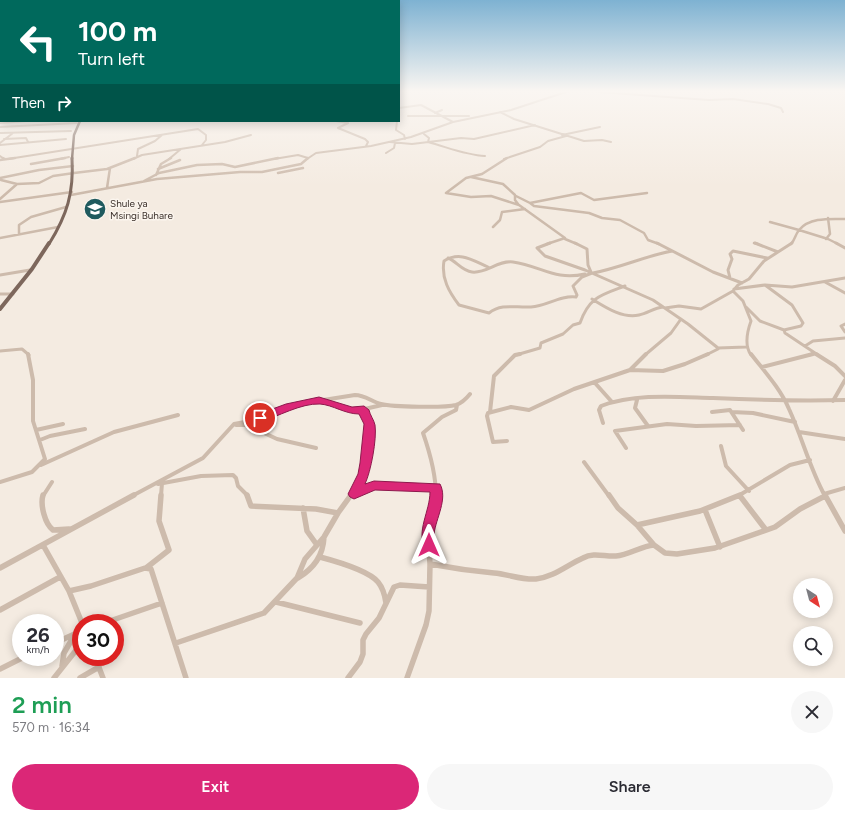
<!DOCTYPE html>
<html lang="en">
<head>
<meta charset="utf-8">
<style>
  :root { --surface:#fff; --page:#f7f7f7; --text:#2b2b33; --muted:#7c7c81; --accent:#db2777 }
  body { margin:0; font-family:Figtree,sans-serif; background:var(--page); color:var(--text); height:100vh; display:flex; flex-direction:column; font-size:15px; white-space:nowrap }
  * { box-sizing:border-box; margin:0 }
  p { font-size:13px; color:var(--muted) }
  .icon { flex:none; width:22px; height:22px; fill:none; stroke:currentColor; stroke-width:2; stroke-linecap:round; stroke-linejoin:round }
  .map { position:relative; height:678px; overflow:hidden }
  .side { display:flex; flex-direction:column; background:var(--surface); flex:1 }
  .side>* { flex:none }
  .banner { position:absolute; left:0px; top:0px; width:400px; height:122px; box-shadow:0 2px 10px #0003; background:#00695c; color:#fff; overflow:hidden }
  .needle { width:26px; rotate:144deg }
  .buttons { position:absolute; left:793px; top:578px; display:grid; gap:8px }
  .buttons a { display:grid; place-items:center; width:40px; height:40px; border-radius:50%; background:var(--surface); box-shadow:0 2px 10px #0003; font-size:20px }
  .speed { position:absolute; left:12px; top:614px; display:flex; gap:8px; font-size:20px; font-weight:700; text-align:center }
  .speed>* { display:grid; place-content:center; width:52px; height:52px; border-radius:50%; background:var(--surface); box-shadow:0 2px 10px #0003; line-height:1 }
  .speed small { font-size:10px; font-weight:400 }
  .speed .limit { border:6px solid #d22; background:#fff; color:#111 }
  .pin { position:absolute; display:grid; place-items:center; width:34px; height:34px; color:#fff; margin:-17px; border:2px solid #fff; border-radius:50%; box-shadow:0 1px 4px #0007 }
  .me { position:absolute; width:44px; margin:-22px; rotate:0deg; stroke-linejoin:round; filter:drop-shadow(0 0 3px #0008) }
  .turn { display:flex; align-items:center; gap:14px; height:84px; padding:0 12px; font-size:18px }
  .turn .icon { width:52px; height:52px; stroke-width:2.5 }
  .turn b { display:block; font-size:28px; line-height:34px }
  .then { display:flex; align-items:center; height:38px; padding:0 12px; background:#0003; gap:8px; font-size:15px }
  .round { display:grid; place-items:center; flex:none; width:42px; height:42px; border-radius:21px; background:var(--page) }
  .headline { display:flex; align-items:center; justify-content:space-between; height:68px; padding:0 12px }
  h1 { font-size:24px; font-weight:600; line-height:30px; color:#1e9e55 }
  .action { display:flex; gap:8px; margin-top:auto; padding:8px 12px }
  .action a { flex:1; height:46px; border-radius:24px; background:var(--accent); color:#fff; font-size:16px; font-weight:600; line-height:46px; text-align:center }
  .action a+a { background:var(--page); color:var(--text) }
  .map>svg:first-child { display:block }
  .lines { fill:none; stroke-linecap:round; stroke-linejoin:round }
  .minor-far4 { stroke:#cdbbac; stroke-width:2 }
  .minor-far3 { stroke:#cdbbac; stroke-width:2.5 }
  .minor-far2 { stroke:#cdbbac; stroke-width:3 }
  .minor-far1 { stroke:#cdbbac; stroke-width:4 }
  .minor { stroke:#cdbbac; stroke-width:5.5 }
  .major-far2 { stroke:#7d675c; stroke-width:2.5 }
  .major-far1 { stroke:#7d675c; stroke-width:3 }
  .major { stroke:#7d675c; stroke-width:4 }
  .route { fill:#db2777; stroke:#8e194d }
  .labels { text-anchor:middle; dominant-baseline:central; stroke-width:3; stroke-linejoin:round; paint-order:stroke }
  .far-poi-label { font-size:10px; fill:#3b302b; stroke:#fbf5ee; text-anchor:start }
</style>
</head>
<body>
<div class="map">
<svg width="845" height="678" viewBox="0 0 845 678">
  <rect width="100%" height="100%" fill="#f4ebe1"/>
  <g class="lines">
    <path class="minor-far4" d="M599,92l110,8 24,-1 35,5 13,4 2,4
      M399,108l22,-3 32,17
      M500,112l14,7 70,22 18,-1 9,2
      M435,113l7,-3
      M408,116h61
      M336,121l12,2 -10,5 27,11 3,3 -2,4
      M397,121l-1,9 8,5 1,4
      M0,123l26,-2
      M0,127l77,-4
      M0,133l71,-2
      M424,134l5,4 -1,4c19,5 37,13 57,14
      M562,135l38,-8
      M4,139l22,-1 2,4
      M390,142l22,2 49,-6 13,1 61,-14
      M0,143l13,-10
      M0,145l66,-6
      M386,153l8,-5 1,-5
      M0,156l4,3
      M137,156l1,-7 17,-8 7,-6
      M8,159l190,-30 8,6v5l-4,5
      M60,159l9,-2
      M133,159l9,-4 83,-13 26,-7
      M169,159l12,-10
      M274,159l24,-4 10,3
      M307,159l9,-6 55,-7 40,-9 42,-15 58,-12 55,-18
      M504,159l36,-12 8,-6 18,-5"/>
    <path class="minor-far3" d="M3,158l2,1
      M507,158l-25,16 -16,4 -20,15 25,4 20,-1 28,9 46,33 -18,6
      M0,160l15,-2
      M31,164l34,-6
      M158,169l22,-9
      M74,173l33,-4 28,-11
      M278,173l25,-5
      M156,175l5,-11 10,-6
      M471,177l32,7 12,11v5l3,4
      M0,178l39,-8 34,-4
      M1,178v2l16,4 22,-1 14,-7 21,-3
      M144,181l15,-8 38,-8 25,-1 13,3 43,-9
      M107,188l3,-20
      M71,195l86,-16 83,-7h22l39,-8 7,-6
      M516,196l14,7 51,-10 13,7 53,-7
      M0,199l17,-15
      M0,202l72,-10
      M530,203l4,3 55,7 13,5 18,2 24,13 4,7 11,4
      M770,222l29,8
      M493,227l7,-7 2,-8 23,-3
      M799,230l29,9 10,5
      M19,234v-9l12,-8 35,-10
      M0,238l58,-11
      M565,239l12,5
      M826,239l4,-5 -2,-16
      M754,243l4,1
      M791,244c4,-4 4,-9 8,-14 11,-13 31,-11 46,-11"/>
    <path class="minor-far2" d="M550,243l-13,5 8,8 40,14 68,30 35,24 30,24 28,-1
      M575,243l12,6 1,16 3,7
      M657,243l56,29 29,11
      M755,243l23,9
      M836,243l9,5
      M448,258c8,3 14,13 24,14 14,2 26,-12 41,-10 28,4 42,19 72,12
      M488,267c-16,-7 -28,-16 -44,-6 -3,17 5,31 15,44l30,8c13,-10 26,-5 42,-6 16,-1 29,-12 45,-10l1,-2 -4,-9 9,-9 10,-4
      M593,273c27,-5 52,-17 79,-22
      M0,275l30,-5
      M730,278l-2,-8 4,-11 -2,-5 3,-3 34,7
      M825,282l20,11
      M765,285l27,20 11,18 -2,3 -17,4 1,3 33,22
      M734,289l31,-4 27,2 53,-9
      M0,294h13
      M592,299c13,8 31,20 47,16 9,-2 15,-7 24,-8
      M746,307l14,14 24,9
      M665,308l14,-2 22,3 32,-18
      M845,324l-4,2 4,6
      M805,346l8,-5 32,-3
      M0,351l22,-2 7,6
      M516,355l24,-7 1,-5 22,-9 10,-9 7,-2c9,-26 21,-28 45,-37
      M645,355l26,-22 10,-14
      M706,355l12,-6
      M751,355c-7,-10 -4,-23 0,-34l-8,-20 -10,-10 5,-6 11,-6 15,-18 28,-18
      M809,355l6,-2"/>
    <path class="minor-far1" d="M751,354c13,17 29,34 38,55 13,28 21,60 36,87
      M816,354l19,12 10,10
      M762,367l51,-13
      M630,370l16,-16
      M595,383l17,19
      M637,400l-2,8 13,18
      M833,401l12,-21
      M323,402l33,9 26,-6
      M490,412l4,-36 21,-21 5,-1
      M712,412l18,-2 13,20
      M732,412l21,1 42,9
      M603,423l-4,-13 2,-4c35,-13 76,-9 112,-8 44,2 88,3 132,2
      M236,425h11l30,14 39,9
      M36,430l27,-6
      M799,432l46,7
      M40,440l10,-4 35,-7
      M507,441l-14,1 -6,-26 1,-3 23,-6 18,3 45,-21 56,-19 33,1 22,-7 23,-10
      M721,446l5,20 23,25
      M626,448l-11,-17 52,-7 29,2 44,-1
      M584,462l25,34
      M41,465l73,-33 64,-17
      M0,482l32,-10 13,-13 -12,-38v-41l-5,-26
      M158,484l43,-8 32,-1 3,3 2,8 10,10
      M355,494l19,-9 62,2
      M824,494l21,-6
      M43,496l9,-14
      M132,496l71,-38 31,-34 22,-4 19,-10 23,-6 57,-9c10,0 17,7 26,9 12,3 64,4 75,1 6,-2 10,-6 14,-11
      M161,496l1,-13
      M351,496l9,-12 5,-17 4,-43 -4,-6 -1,-8
      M436,496c0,-21 -6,-43 -13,-63l19,-16 14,-7 1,-5
      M738,496l52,-31 20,-5"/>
    <path class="minor" d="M43,495c-3,10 2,29 10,35l16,-1
      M247,495l4,11 65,3 22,4
      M609,495l9,13 19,17 17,20 11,8 12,1 38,-6 60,-21 25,-18 25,-13
      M825,495l20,36
      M740,496l26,34
      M303,508l4,23 10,14
      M705,510l15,37
      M637,525l63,-14 40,-16
      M43,545l26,46 13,32
      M320,557c15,4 48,13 58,25 5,6 7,14 8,21
      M430,564c21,4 42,7 64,9 14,1 27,7 42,6 18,-2 31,-14 47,-21 11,-6 22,-1 33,-2 13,-1 25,-10 38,-11
      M0,568l134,-73
      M146,568l23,-18 -10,-29 2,-26
      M298,578c16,-10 25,-22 26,-41
      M69,591l22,-5 54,-18 6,1 35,109
      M276,602l84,21
      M0,610l60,-33
      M104,623l58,-20
      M55,643l26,-12
      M176,643l88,-30 33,-35 8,-19 19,-22 14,-24 13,-18
      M95,657l8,21
      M62,666l2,-13 11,-19
      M0,669l24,-12
      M54,678l27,-34
      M80,678l19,-11
      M348,678l12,-16 3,-8v-14l3,-6 13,-16 15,-31 6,-2 29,2
      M407,678l19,-53 3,-14 1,-47 -2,-30 8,-39"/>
    <path class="major-far2" d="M72,159l2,-24 6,-14"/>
    <path class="major-far1" d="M49,244c18,-29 25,-51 23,-86"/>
    <path class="major" d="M0,309l32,-40 17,-26"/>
  </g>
  <linearGradient id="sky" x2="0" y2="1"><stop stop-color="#7eb2d2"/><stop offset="0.49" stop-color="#faf6f2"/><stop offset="1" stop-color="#faf6f2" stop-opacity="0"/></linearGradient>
  <rect width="845" height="186" fill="url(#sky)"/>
  <path class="route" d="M319,397l33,10 12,-1 5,4c1,5 5,10 6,15 2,14 -4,46 -10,59l9,-3 66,3c8,15 -4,34 -6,50 0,6 2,10 0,15l-5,2 -4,-2c-9,-18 5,-38 5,-57l-55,-2 -21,9 -4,-2 -2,-3 10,-20 2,-11 4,-39 -5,-10c-14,0 -26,-9 -39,-10 -19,-1 -43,13 -60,18l-6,-4 2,-3 30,-11z"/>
  <defs>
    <g id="school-disc" transform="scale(1.15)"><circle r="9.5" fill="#1f5a5e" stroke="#fbf5ee"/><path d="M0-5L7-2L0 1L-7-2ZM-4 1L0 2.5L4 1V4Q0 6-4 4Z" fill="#fff"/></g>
  </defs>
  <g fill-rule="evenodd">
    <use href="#school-disc" x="95" y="209"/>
  </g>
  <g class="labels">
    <g class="far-poi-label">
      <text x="110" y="203">Shule ya<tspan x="110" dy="12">Msingi Buhare</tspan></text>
    </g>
  </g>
</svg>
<div class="buttons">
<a><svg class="needle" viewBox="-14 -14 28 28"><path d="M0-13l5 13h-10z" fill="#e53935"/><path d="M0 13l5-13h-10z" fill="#7c7c81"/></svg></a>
<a><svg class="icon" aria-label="search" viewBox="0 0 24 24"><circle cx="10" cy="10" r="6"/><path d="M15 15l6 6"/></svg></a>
</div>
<div class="speed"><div>26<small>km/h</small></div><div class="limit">30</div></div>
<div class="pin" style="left:260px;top:418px;background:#d93025"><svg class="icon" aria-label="arrive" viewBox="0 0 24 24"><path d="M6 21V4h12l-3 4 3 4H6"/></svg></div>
<svg class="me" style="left:429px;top:545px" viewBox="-20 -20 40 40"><path d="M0-17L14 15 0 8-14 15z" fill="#db2777" stroke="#fff" stroke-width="4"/></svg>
<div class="banner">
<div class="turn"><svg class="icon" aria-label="left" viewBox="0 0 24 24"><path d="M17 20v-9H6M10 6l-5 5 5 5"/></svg><div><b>100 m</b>Turn left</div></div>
<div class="then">Then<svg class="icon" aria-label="right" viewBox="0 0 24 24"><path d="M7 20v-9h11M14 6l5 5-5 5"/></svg></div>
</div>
</div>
<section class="side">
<div class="headline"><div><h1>2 min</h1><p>570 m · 16:34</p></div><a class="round"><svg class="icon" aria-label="close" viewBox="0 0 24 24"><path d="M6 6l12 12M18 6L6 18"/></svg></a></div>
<div class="action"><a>Exit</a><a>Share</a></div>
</section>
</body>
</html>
